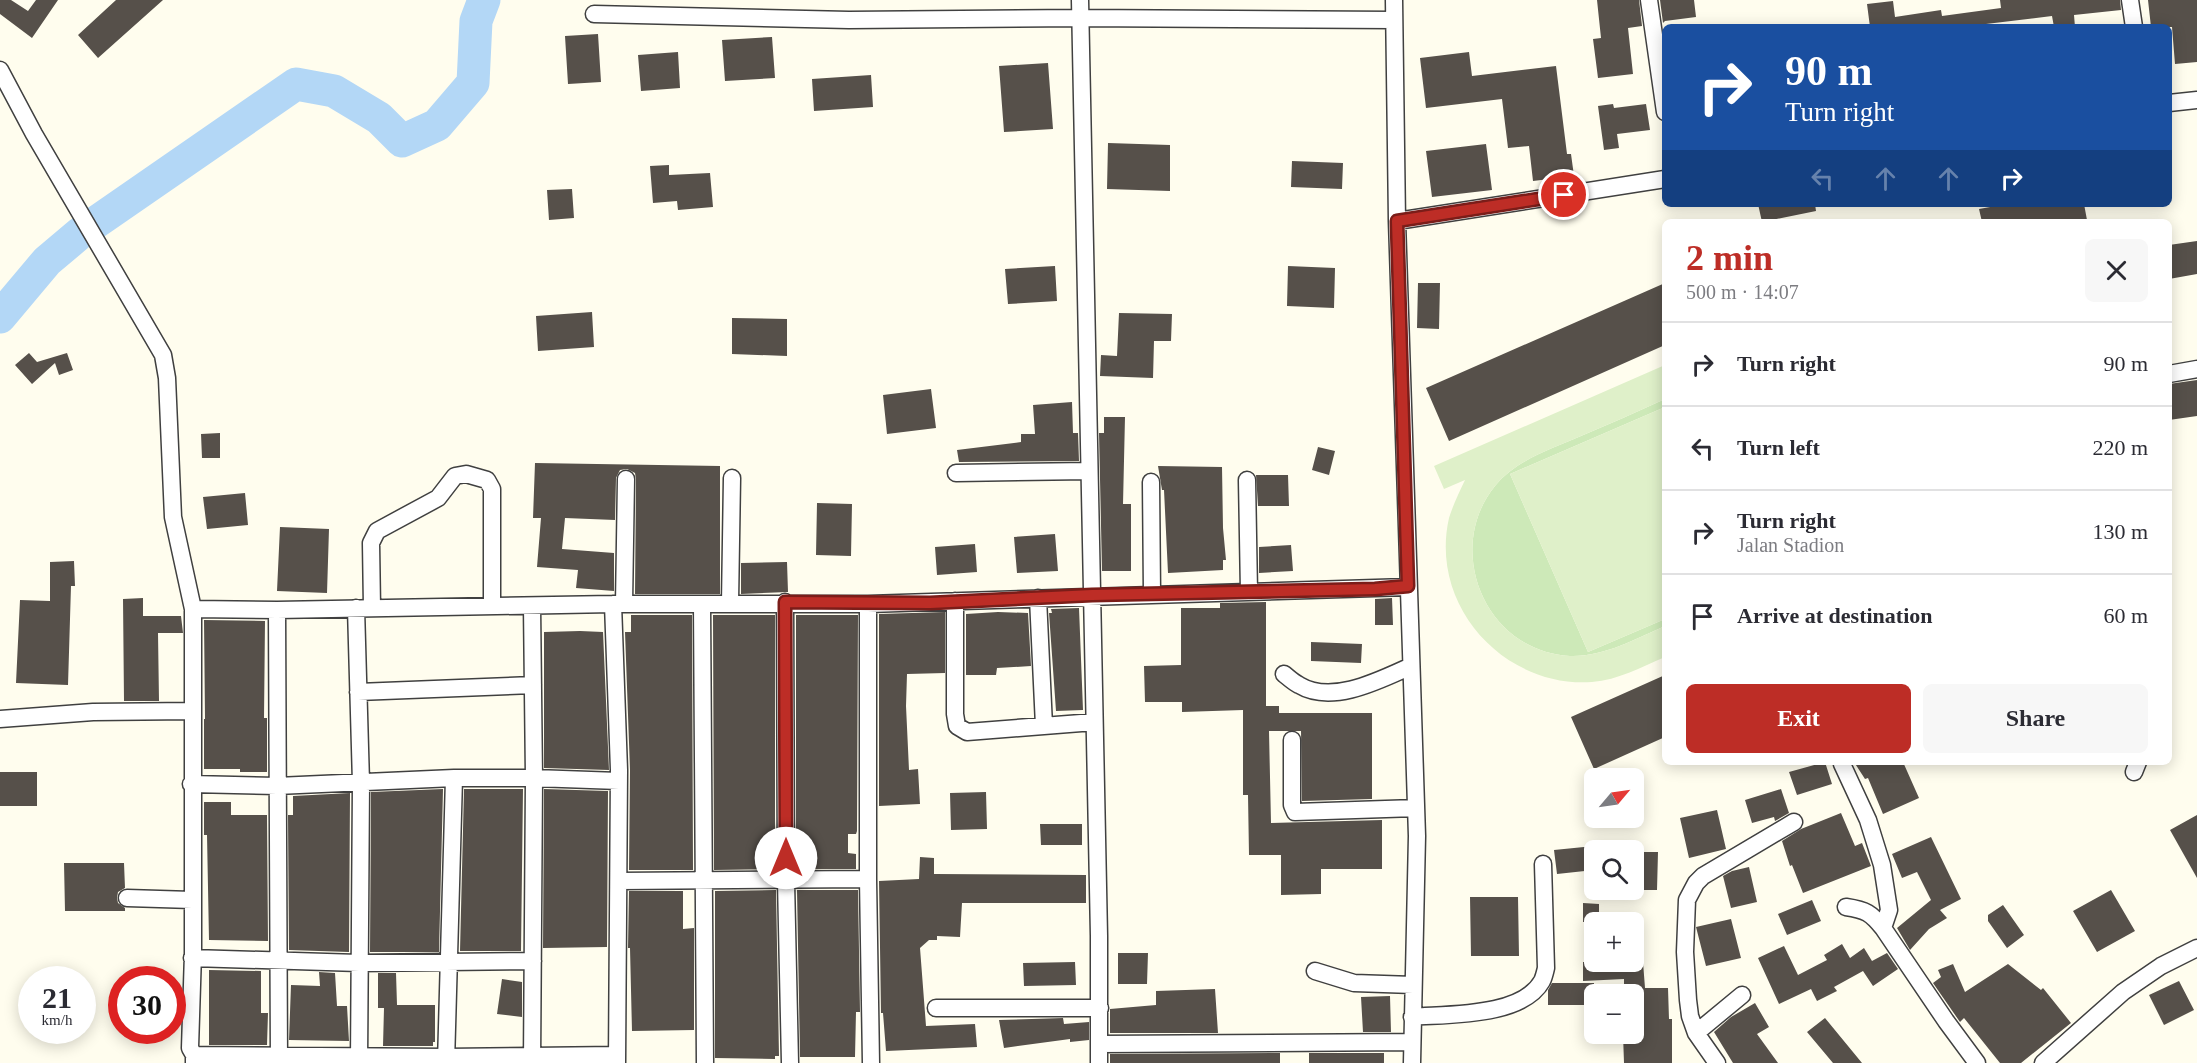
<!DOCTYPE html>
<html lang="en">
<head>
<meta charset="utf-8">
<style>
  :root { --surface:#fff; --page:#f7f7f7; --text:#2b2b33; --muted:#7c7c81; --line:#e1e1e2; --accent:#bd2d26 }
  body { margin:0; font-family:"Times New Roman",serif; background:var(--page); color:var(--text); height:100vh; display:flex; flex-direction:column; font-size:22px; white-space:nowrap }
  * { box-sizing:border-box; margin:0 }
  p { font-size:20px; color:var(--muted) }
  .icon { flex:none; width:33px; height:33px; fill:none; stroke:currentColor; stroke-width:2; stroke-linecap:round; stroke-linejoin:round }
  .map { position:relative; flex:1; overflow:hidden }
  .sheet { position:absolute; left:1662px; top:219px; width:510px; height:546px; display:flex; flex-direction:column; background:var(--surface); border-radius:9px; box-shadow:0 3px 15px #0003 }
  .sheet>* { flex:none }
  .hud { position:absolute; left:1662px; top:24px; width:510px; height:183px; border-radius:9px; box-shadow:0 3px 15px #0003; background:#1a4fa0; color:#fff; overflow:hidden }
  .needle { width:39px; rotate:61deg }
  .tools { position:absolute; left:1584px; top:768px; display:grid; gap:12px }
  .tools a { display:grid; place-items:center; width:60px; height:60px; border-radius:9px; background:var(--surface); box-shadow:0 3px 15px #0003; font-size:30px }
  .speed { position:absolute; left:18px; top:966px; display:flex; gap:12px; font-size:30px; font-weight:700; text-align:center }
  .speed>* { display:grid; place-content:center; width:78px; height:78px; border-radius:50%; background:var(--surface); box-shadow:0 3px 15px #0003; line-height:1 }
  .speed small { font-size:15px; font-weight:400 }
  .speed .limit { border:9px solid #d22; background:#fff; color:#111 }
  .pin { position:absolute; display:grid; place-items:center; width:51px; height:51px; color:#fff; margin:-26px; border:3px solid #fff; border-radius:50%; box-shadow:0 2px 6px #0007 }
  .me { position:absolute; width:66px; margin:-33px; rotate:0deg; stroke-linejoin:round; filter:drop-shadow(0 0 4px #0008) }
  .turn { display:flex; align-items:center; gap:21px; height:126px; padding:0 24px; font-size:27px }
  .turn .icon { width:78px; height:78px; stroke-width:2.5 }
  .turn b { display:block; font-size:42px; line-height:51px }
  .lanes { display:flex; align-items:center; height:57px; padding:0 24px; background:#0003; justify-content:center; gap:30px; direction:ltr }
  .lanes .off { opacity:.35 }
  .round { display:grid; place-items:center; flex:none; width:63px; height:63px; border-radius:9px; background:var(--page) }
  .summary { display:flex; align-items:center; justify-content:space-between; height:102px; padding:0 24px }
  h1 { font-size:36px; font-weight:700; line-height:45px; color:var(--accent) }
  .cta { display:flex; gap:12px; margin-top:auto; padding:12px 24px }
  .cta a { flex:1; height:69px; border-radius:9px; background:var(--accent); color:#fff; font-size:24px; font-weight:700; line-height:69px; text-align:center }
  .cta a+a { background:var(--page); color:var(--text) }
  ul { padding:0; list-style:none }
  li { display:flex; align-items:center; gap:18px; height:84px; padding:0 24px; border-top:2px solid var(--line) }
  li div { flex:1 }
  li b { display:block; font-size:22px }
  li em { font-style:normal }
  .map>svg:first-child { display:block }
  .green { fill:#cde9b8 }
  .pitch { fill:#dff0c9 }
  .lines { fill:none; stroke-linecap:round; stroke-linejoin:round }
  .river { stroke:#b3d7f6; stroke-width:33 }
  .building { fill:#56504a }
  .street-casing { stroke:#404040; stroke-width:19 }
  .street { stroke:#fff; stroke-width:16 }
  .route-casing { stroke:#7b1d19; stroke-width:15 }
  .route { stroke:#bd2d26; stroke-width:10 }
</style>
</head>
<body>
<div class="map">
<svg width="2197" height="1063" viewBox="0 0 2197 1063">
  <rect width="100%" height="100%" fill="#fffdee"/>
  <path class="green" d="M1665,399v8l-155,67 78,178 77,-33v7c-30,13 -61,31 -95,30 -84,-4 -127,-106 -75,-170 21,-26 56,-37 86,-50 28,-12 56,-24 84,-37z"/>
  <path class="pitch" d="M1665,365v34c-28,13 -56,25 -84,37 -30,13 -65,24 -86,50 -52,64 -9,166 75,170 34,1 65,-17 95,-30v31c-23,10 -47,23 -73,25 -88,6 -163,-76 -143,-164 4,-13 10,-25 16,-38l-21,9 -10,-23z
    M1665,407v212l-77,33 -78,-178z"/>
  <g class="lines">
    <path class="river" d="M0,317l47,-56 32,-27 217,-150 38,7 45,27 23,23 35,-16 36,-42 3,-62 8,-21"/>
  </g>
  <path class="building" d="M0,0h11l17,11 8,-11h22l-26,38 -32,-24z
    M116,0h47l-65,58 -20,-23z
    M1597,0h42l3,26 -14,2 5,46 -35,4 -5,-39 8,-1z
    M1660,0h34l2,17 -31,4 -2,2z
    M2000,0h120l1,10 -47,5 1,12h-21l-2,-11 -66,8v3h-116l-3,-23 26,-3 2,16 46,-7 1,6 59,-8z
    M2148,0h49v62l-22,2 -3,-37h-21z
    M598,34l3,48 -33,2 -3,-48z
    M772,37l3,41 -50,3 -3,-41z
    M678,52l2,36 -39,3 -3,-36z
    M1469,52l3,24 84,-10 11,88h4l3,22 -41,5 -4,-35 -21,2 -6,-49 -76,9 -6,-50z
    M1048,63l5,66 -49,3 -5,-66z
    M871,75l2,32 -59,4 -2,-32z
    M1613,104l1,4 32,-4 4,26 -33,4 2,14 -15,2 -6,-44z
    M1108,143l62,2v46l-63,-2z
    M1486,144l6,46 -60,7 -6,-46z
    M1292,161l51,2 -1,26 -51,-2z
    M669,165v10l41,-2 3,34 -35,3 -1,-9 -24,2 -3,-37z
    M572,189l2,29 -25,2 -2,-30z
    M1758,204h57l1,7 -54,11z
    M2007,204h77l3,16 -105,2 -3,-13z
    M2197,241v33l-28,5v-34z
    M1055,266l2,35 -49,3 -3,-35z
    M1288,266l47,2 -1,40 -47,-2z
    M1418,283h22l-1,46 -22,-1z
    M1665,283v62l-216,96 -23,-53z
    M592,312l2,35 -56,4 -2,-35z
    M1119,313l53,1 -1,27h-17l-1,37 -53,-2 1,-21 16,1z
    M732,318l55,1v37l-55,-2z
    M29,353l8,9 30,-9 6,17 -14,5 -4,-12 -23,21 -17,-19z
    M2197,380v36l-28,4v-36z
    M931,389l5,39 -49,6 -4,-39z
    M1072,402l1,31h5l1,28 -120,1 -2,-12 64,-8v-8h14l-2,-29z
    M1104,417h21l-2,87h8v67h-29l-3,-138h5z
    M220,433v25h-18l-1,-24z
    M1318,447l17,4 -6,24 -17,-5z
    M535,463l185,3v128h-85l1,-115 -1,-6 -8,-4 -7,1 -4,8 -1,42 -50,-2 -3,31 52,4v38l-38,-3 2,-18 -41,-3 4,-49h-8z
    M1158,466l64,1 1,61 3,32h-3v10l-55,3 -4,-83h-2z
    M1256,475h32l1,31h-31z
    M245,493l3,32 -41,4 -4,-32z
    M817,503l35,1 -1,52 -35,-1z
    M280,527l49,2 -2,64 -50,-2z
    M1055,534l3,37 -41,2 -3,-36z
    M975,544l2,28 -40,3 -2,-28z
    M1291,545l2,26 -34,2v-26z
    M74,561l1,25h-4l-3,99 -52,-2 4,-83 30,1v-39z
    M787,562l1,30 -47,2v-31z
    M143,598v18h38l2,17h-25l1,68h-35l-1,-102z
    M1392,598l1,27h-18v-26z
    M1266,602v104h13v7h93v86l-70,2 -1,-70h-32l2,92 111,-3v49h-61v25l-40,1v-40h-32l-1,-60h-5v-85l-61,2v-10h-37l-1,-36 37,-1v-57h39v-5z
    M1079,608l4,102 -27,1 -7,-98h3l-1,-4z
    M945,612v61l-38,1 -1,32 3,64 9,-1 2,35 -41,2v-192z
    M998,612l30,1 3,53 -34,2 -1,7h-30v-61z
    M631,615h61l1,255h-64l1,-100 -5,-138h6z
    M713,615h62v254l-61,1z
    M796,615h62l-1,216 -1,3h-8v19l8,1v15h-60z
    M204,620l61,1 -1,97h3v54h-27v-3h-36v-50h1z
    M580,631l23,1 6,138 -65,-2v-136z
    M1311,642l51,2 -1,19 -50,-2z
    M1665,675v62l-71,32 -23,-52z
    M1825,762l7,22 -35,11 -8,-23z
    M1854,762h49l16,36 -36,16 -15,-36 -3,1z
    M0,772h37v34h-37z
    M443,789l-4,163h-69l1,-160z
    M464,789h59l-2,162h-61z
    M544,789l64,2 -1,156 -64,1z
    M1781,789l8,24 -14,8 -1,-4 -22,6 -7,-23z
    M986,792l1,37 -36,1 -1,-37z
    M350,793l-1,159 -60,-2 -1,-135h5v-19z
    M204,802h27v13h36l1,126 -59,-1 -2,-105h-3z
    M1717,810l9,39 -37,9 -9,-40z
    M1841,813l14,33 7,-3 9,23 -68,27 -11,-28 -2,1 -8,-25 19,-12z
    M2197,815v63l-27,-48z
    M1040,824h42v21h-41z
    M1931,837l30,62 -21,11 7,8 -18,11 -19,21 -13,-22 34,-28 -14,-28 -15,6 -10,-24z
    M1594,846v24l-37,4 -3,-24z
    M1634,852h24l-1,38h-23z
    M920,857l14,1v16l152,1v28h-124l-2,34 -23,-1v4h-8l-9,8 6,78 49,-2 2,23 -91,4 -3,-38h-2l-2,-132 40,-2z
    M64,863h60l1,25 -7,4 -1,6 1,5 7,5v3h-60z
    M1749,867l8,35 -26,6 -8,-32 9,-5z
    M776,890l3,166h-4v3l-60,-1v-167z
    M797,890h61l2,122h-4l-1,45h-55z
    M2111,890l24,41 -38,21 -24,-41z
    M629,891h54v38l11,-1v102l-62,1 -2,-83h-2z
    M1470,897h48l1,59h-48z
    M1812,900l9,21 -34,14 -9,-21z
    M1583,903l16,1v18h-16z
    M2003,905l21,30 -17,13 -19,-27v-6z
    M1731,919l10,39 -35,8 -10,-39z
    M1842,944l8,14 14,-10 8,13 15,-8 11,16 -25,17 -10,-15 -29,16 3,4 -20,10 -6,-12 -32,15 -21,-46 26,-12 14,29 29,-15 -3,-5z
    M1118,953h30l-1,31h-29z
    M1075,962l1,23 -52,1 -1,-23z
    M1583,962h60l2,26h23l1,31h3v44h-48l-1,-29h11v-40h-10v-15l-41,2z
    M1953,964l12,28 43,-28 33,26 2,-2 28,35 -50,40h-21l-36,-45 -4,4 -27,-39 8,-6 -3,-7z
    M209,970l52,1v42h7l-1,32h-58z
    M319,972l16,1 2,33h10l2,35 -60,-1 2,-55 29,1z
    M378,973h18l1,32h38v37h-2v4h-50l1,-38h-6z
    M502,979l20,3v35l-25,-3z
    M2179,981l15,29 -30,15 -15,-30z
    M1552,983h42v22h-46v-15z
    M1215,989l3,44h-108v-24l46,-4v-14z
    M1390,996l1,36h-28l-2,-35z
    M1755,1003l14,24 -12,7 21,29h-45l-19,-31 17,-15z
    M1063,1018l1,6 25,-2v18l-19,2v-3l-66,9 -5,-28z
    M1825,1018l37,45h-29l-26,-31z
    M1280,1053v10h-170v-9z
    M1309,1053h75v10h-75z"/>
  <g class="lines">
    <g class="street-casing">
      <path id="street" d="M1080,0l19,936v127
        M1394,0l3,221 20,615 -5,227
        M1649,0l16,112
        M2130,0l4,27
        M594,14l255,6 231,-2 314,2
        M0,70l34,64 129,221 4,23 6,139 20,92v344l-3,95 4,7v8
        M2169,103l28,-3
        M1397,221l268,-42
        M2169,374l28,-5
        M956,473l133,-2
        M1247,480l2,112
        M1151,482l1,112
        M1038,598l6,128
        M955,601v113l2,12 10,6 127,-10
        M785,602l1,279 4,182
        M730,603l2,-125
        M613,604l6,166 -2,293
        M624,604l2,-125
        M702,604l3,459
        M868,604v275l3,184
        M356,608l5,175 -2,280
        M372,608l-1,-65 6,-12 61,-33 17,-22 11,-2 21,6 5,9v117
        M193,609l84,1 336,-6h255l540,-17
        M277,610l2,453
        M1284,674c5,4 9,8 15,11 33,20 81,-5 112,-19
        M358,692l175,-7
        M0,719l93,-7 99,-1
        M1292,740v65l3,7 121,-4
        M1842,764l26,56 14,45 7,45 -6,18
        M2134,772l4,-10
        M191,784l86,2 177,-8h80l85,3
        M620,881l248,-2
        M127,898l65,2
        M1846,907c20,3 25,6 37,21l63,93 31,42
        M192,958l167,5 174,-2
        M1315,971l39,12 59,2
        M936,1008h164
        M1412,1017c36,-3 110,0 130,-36 2,-4 3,-9 4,-13l-3,-104
        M1696,1033l46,-38
        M1100,1044l312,-2
        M194,1055l252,2 171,-2
        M446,1063l8,-285
        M532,1063l2,-285 -2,-172
        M1717,1063l-21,-30 -6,-17 -2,-16 -3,-48 2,-52 9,-17 7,-7 91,-54
        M2043,1063l80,-71 38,-26 36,-18"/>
    </g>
    <use href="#street" class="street"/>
  </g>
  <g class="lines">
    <g class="route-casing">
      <path id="route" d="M786,858l-1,-256 145,1 162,-8 283,-6 33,-3 -11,-365 167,-26"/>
    </g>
    <use href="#route" class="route"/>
  </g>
</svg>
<div class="tools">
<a><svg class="needle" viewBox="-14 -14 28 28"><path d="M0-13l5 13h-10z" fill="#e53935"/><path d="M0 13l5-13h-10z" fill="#7c7c81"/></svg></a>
<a><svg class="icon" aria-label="search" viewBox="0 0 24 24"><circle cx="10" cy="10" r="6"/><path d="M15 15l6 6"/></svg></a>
<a>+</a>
<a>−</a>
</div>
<div class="speed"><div>21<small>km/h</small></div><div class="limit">30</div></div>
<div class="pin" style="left:1564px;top:195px;background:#d93025"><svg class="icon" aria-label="arrive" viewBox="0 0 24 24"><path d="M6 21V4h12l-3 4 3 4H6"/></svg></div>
<svg class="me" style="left:786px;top:858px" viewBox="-20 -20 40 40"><circle r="19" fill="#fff"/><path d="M0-13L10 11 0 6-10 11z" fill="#bd2d26"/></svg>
<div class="hud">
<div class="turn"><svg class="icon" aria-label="right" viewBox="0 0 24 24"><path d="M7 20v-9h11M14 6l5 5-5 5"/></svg><div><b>90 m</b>Turn right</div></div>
<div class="lanes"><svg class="icon off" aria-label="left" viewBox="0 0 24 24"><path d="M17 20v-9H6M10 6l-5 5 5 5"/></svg><svg class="icon off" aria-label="ahead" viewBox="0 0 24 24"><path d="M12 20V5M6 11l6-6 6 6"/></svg><svg class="icon off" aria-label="ahead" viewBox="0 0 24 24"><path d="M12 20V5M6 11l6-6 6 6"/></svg><svg class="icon" aria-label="right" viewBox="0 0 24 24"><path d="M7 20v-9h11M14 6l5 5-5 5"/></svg></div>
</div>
<section class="sheet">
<div class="summary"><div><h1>2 min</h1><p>500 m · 14:07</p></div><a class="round"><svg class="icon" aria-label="close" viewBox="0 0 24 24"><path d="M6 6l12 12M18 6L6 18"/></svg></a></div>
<ul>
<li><svg class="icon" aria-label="right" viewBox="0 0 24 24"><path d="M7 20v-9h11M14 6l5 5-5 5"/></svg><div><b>Turn right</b></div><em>90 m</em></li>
<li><svg class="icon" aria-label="left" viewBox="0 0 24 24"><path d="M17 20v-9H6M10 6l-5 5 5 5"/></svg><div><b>Turn left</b></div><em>220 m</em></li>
<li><svg class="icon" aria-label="right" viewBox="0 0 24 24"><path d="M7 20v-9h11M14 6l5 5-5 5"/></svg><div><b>Turn right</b><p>Jalan Stadion</p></div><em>130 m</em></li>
<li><svg class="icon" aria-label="arrive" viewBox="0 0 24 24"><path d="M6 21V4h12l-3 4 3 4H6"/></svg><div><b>Arrive at destination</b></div><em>60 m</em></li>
</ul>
<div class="cta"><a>Exit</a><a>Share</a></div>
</section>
</div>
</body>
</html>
